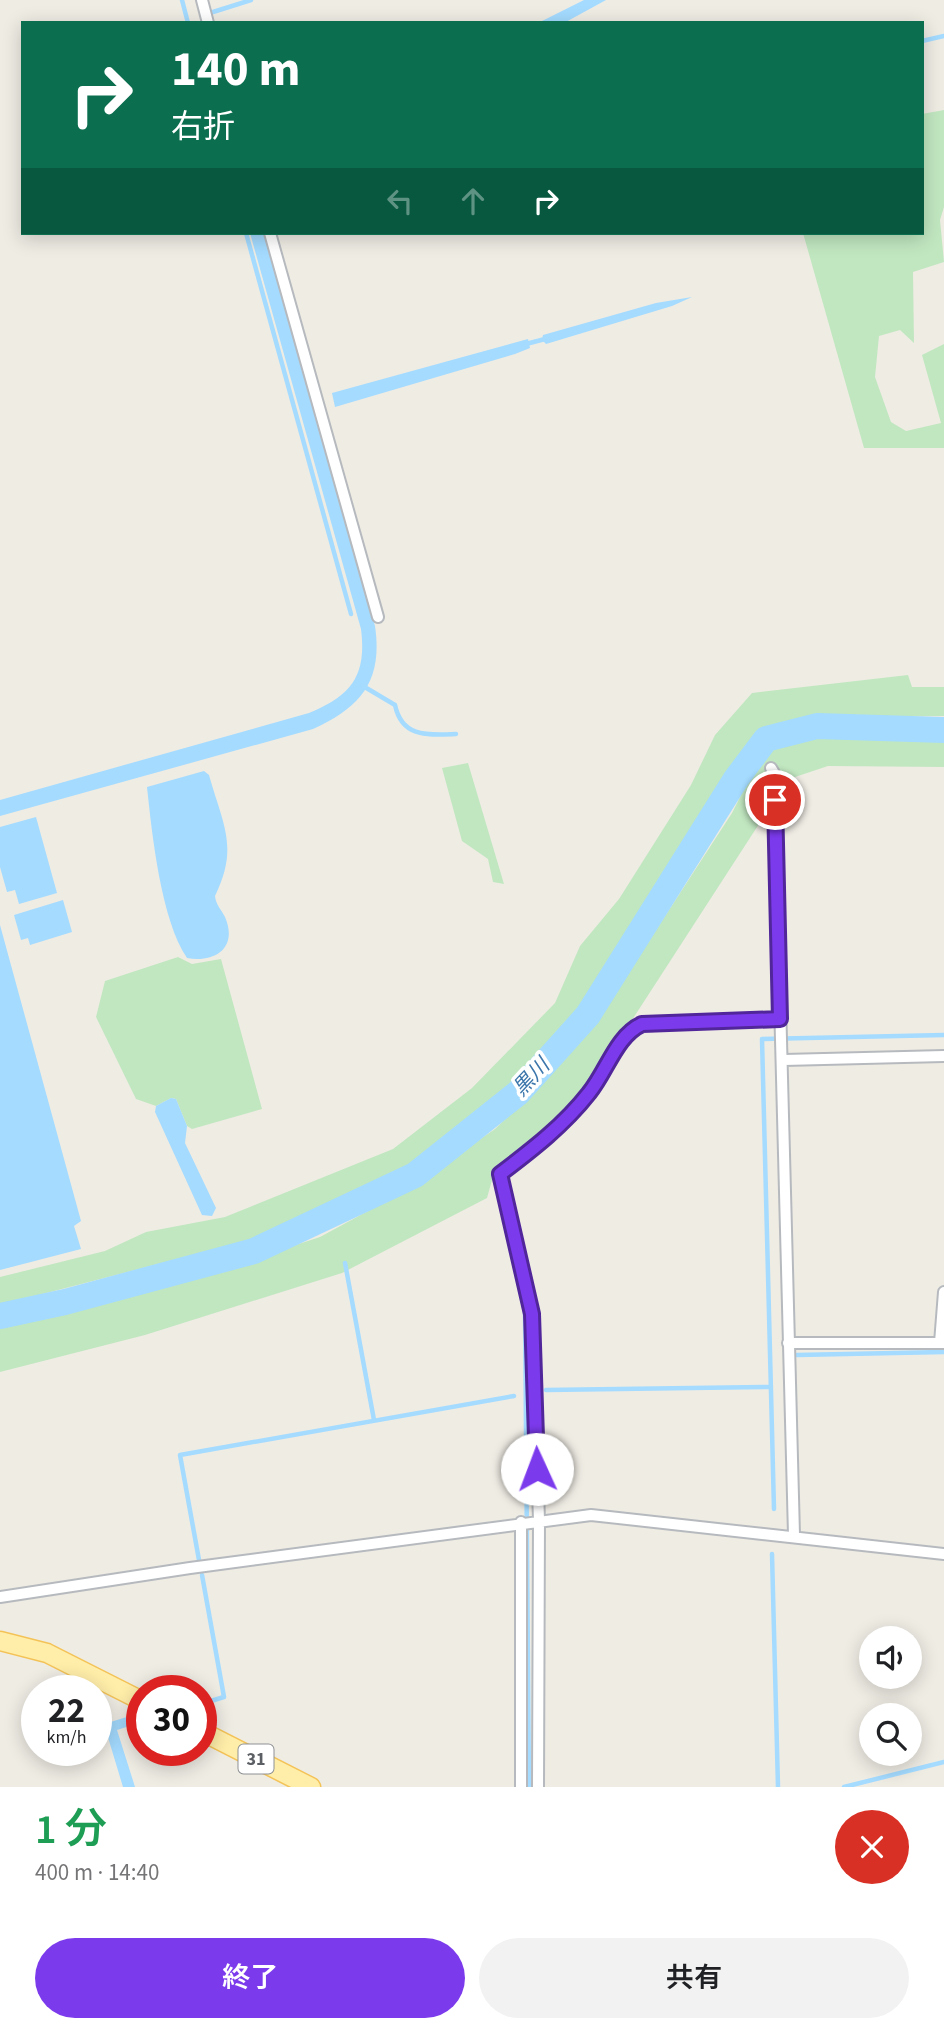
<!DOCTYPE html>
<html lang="ja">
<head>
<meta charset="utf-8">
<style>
  :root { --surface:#fff; --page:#f2f2f2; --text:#202124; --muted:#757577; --accent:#7c3aed }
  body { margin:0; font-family:"Source Sans 3","Noto Sans JP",sans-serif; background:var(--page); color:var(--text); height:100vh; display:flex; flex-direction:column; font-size:26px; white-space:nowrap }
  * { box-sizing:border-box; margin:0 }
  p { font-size:23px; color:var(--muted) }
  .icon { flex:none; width:38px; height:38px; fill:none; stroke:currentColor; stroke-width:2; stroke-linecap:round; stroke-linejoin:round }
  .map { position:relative; height:1787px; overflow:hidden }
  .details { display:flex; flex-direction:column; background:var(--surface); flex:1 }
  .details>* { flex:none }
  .top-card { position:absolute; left:21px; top:21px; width:903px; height:214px; border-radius:0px; box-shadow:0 4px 18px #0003; background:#0b6e4f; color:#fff; overflow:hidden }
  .fabs { position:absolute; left:859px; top:1626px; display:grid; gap:14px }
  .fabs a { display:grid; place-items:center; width:63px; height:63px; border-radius:50%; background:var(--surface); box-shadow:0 4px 18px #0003; font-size:35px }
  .speed { position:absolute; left:21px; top:1675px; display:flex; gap:14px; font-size:35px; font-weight:700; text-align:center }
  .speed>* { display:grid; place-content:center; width:91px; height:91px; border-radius:50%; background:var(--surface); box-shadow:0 4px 18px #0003; line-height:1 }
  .speed small { font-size:18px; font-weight:400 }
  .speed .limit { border:10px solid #d22; background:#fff; color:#111 }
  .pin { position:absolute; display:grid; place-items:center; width:60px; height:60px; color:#fff; margin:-30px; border:4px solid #fff; border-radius:50%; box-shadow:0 2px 7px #0007 }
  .me { position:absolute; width:77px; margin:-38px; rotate:358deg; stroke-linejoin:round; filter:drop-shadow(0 0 5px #0008) }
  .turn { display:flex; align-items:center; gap:24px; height:147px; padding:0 35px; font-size:32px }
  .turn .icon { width:91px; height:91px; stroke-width:2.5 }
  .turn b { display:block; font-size:49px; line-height:60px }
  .lanes { display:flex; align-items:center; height:66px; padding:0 35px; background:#0003; justify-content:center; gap:35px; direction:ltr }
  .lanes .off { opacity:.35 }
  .round { display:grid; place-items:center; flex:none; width:74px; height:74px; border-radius:37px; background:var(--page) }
  .overview { display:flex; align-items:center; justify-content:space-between; height:119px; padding:0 35px }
  h1 { font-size:42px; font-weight:600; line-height:52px; color:#1e9e55 }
  .primary-button { display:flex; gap:14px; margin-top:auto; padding:14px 35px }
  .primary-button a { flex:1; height:80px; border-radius:42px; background:var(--accent); color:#fff; font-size:28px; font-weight:600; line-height:80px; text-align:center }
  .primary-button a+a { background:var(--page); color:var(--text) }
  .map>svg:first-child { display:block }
  .green { fill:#c1e7c0 }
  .water { fill:#a4dbff }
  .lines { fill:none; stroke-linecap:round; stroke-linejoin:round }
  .stream { stroke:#a4dbff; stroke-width:4.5 }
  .river { stroke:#a4dbff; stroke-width:26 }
  .minor-casing { stroke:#b6babe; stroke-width:14 }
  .primary-casing { stroke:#f4c358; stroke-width:21 }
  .minor { stroke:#fff; stroke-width:10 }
  .primary { stroke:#ffeea9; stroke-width:18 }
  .route-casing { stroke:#51269a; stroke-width:18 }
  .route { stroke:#7c3aed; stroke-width:12 }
  .labels { text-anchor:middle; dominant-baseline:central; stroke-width:7; stroke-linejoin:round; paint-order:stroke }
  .shield { fill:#fff; stroke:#8d9093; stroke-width:2 }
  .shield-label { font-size:18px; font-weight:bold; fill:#5c6065 }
  .water-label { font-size:21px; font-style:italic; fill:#3c76ab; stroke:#fff }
</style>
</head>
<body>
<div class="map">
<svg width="944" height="1787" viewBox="0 0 944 1787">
  <rect width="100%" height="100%" fill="#efece4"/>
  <path class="green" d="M944,110v97l-4,13 4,42 -31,10 1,71 -14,-13 -21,6 -4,41 16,45 15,9 35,-8 -19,-68 22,-11v104h-80l-61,-215h119v-119z
    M908,675l4,12h32v29l-140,1 -37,15 -26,25 -19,36 -123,192 -90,105 -74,63 -46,28 -148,68 -71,12 -170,44v-28l105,-26 41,-19 79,-15 168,-68 79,-61 83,-85 25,-57 39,-47 72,-114 24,-50 37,-42z
    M944,733v34l-116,-1 -33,11 -27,33 -180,278 -42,46 -52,39 -7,25 -145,75 -197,62 -145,37v-47l172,-40 148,-48 83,-45 92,-63 40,-39 108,-140 89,-137 25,-50 24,-21 31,-8z
    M468,763l36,121 -11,-2 -5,-23 -26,-18 -20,-73z
    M178,957l14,7 29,-5 41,150 -70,20 -5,-3 -11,-27 -5,-1 -15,8 -20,-7 -40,-82 9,-36z"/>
  <path class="water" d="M584,0h22l-42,23h-26z
    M250,233h14l111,393c8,55 -14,81 -62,103l-313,87v-16l309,-87c42,-17 58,-37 52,-84z
    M692,297l-20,9 -126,38 -4,-4 1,-5 113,-32z
    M528,339l2,9 -15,6 -180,53 -3,-14z
    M204,771l5,4c14,50 30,72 6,121 1,9 6,13 10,21 13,30 -9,46 -38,41 -26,-38 -35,-124 -40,-171z
    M36,817l21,76 -38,11 -4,-14 -8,2 -7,-25v-40z
    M63,900l9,32 -42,13 -2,-7 -7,2 -7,-25z
    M0,925l81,296 -7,5 7,23 -81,21z
    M171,1098l5,1 11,27 -2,17 31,65 -4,8 -10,-1 -47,-103 1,-6z
    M130,1716l9,7 -22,7 18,57h-12l-19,-63z"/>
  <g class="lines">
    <path class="stream" d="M182,0l6,23
      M213,12l38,-12
      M922,41l22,-5
      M246,233l105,381
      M526,344l19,-5
      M363,686l32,19c7,33 33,30 61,29
      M497,1188l28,124 4,475
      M345,1263l29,157
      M797,1355l147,-3
      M546,1390l225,-3
      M774,1509l-12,-470 182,-4
      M772,1554l6,233
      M199,1560l-19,-105 334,-59
      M201,1704l23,-7 -22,-122
      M844,1787l100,-25"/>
    <path class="river" d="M0,1316l65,-14 189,-51 161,-76 103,-82 70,-78 148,-236 30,-40 51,-13 127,4"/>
    <g class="minor-casing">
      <path id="minor" d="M202,0l6,23
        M270,233l108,384
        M771,768l3,5 20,762
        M784,1060l160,-4
        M788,1343h156
        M940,1343l4,-51
        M521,1522v265
        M0,1597l190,-29 401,-53 353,39
        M538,1787l1,-267 -7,-206 -32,-140c33,-24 64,-49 89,-81 18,-22 27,-57 53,-69l138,-5"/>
    </g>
    <g class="primary-casing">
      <path id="primary" d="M0,1641l47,12 95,48
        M201,1731l110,56"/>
    </g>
    <use href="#minor" class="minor"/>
    <use href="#primary" class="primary"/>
  </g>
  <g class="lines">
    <g class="route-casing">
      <path id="route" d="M537,1469l-5,-155 -32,-140c33,-25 64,-49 89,-81 18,-22 27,-57 53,-69l138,-5 -5,-219"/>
    </g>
    <use href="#route" class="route"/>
  </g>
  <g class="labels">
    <rect class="shield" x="238.5" y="1744.5" width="35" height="29" rx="5"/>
    <g class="shield-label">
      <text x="256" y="1759">31</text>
    </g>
    <g class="water-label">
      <text transform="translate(531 1077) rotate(-47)">黒川</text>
    </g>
  </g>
</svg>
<div class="fabs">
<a><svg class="icon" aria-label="sound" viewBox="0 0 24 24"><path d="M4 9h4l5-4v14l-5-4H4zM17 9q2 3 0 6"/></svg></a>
<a><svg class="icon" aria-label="search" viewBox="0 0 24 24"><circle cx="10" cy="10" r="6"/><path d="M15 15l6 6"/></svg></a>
</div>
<div class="speed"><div>22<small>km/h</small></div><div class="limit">30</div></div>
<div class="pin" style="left:775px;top:800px;background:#d93025"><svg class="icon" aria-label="arrive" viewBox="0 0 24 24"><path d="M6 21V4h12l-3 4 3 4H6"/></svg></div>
<svg class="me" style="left:537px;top:1469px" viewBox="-20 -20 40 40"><circle r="19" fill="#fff"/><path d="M0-13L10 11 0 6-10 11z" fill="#7c3aed"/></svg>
<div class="top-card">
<div class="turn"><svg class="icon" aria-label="right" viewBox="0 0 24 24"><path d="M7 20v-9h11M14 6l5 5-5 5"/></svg><div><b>140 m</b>右折</div></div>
<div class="lanes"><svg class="icon off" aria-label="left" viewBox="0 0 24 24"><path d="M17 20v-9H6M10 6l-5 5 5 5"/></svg><svg class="icon off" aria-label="ahead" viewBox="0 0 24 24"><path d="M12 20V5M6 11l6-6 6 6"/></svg><svg class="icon" aria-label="right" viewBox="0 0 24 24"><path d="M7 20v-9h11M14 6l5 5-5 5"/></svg></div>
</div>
</div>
<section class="details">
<div class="overview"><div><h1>1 分</h1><p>400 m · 14:40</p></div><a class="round" style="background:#d93025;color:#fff"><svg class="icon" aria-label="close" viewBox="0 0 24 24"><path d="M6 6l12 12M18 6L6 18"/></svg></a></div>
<div class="primary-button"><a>終了</a><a>共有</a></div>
</section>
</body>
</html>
